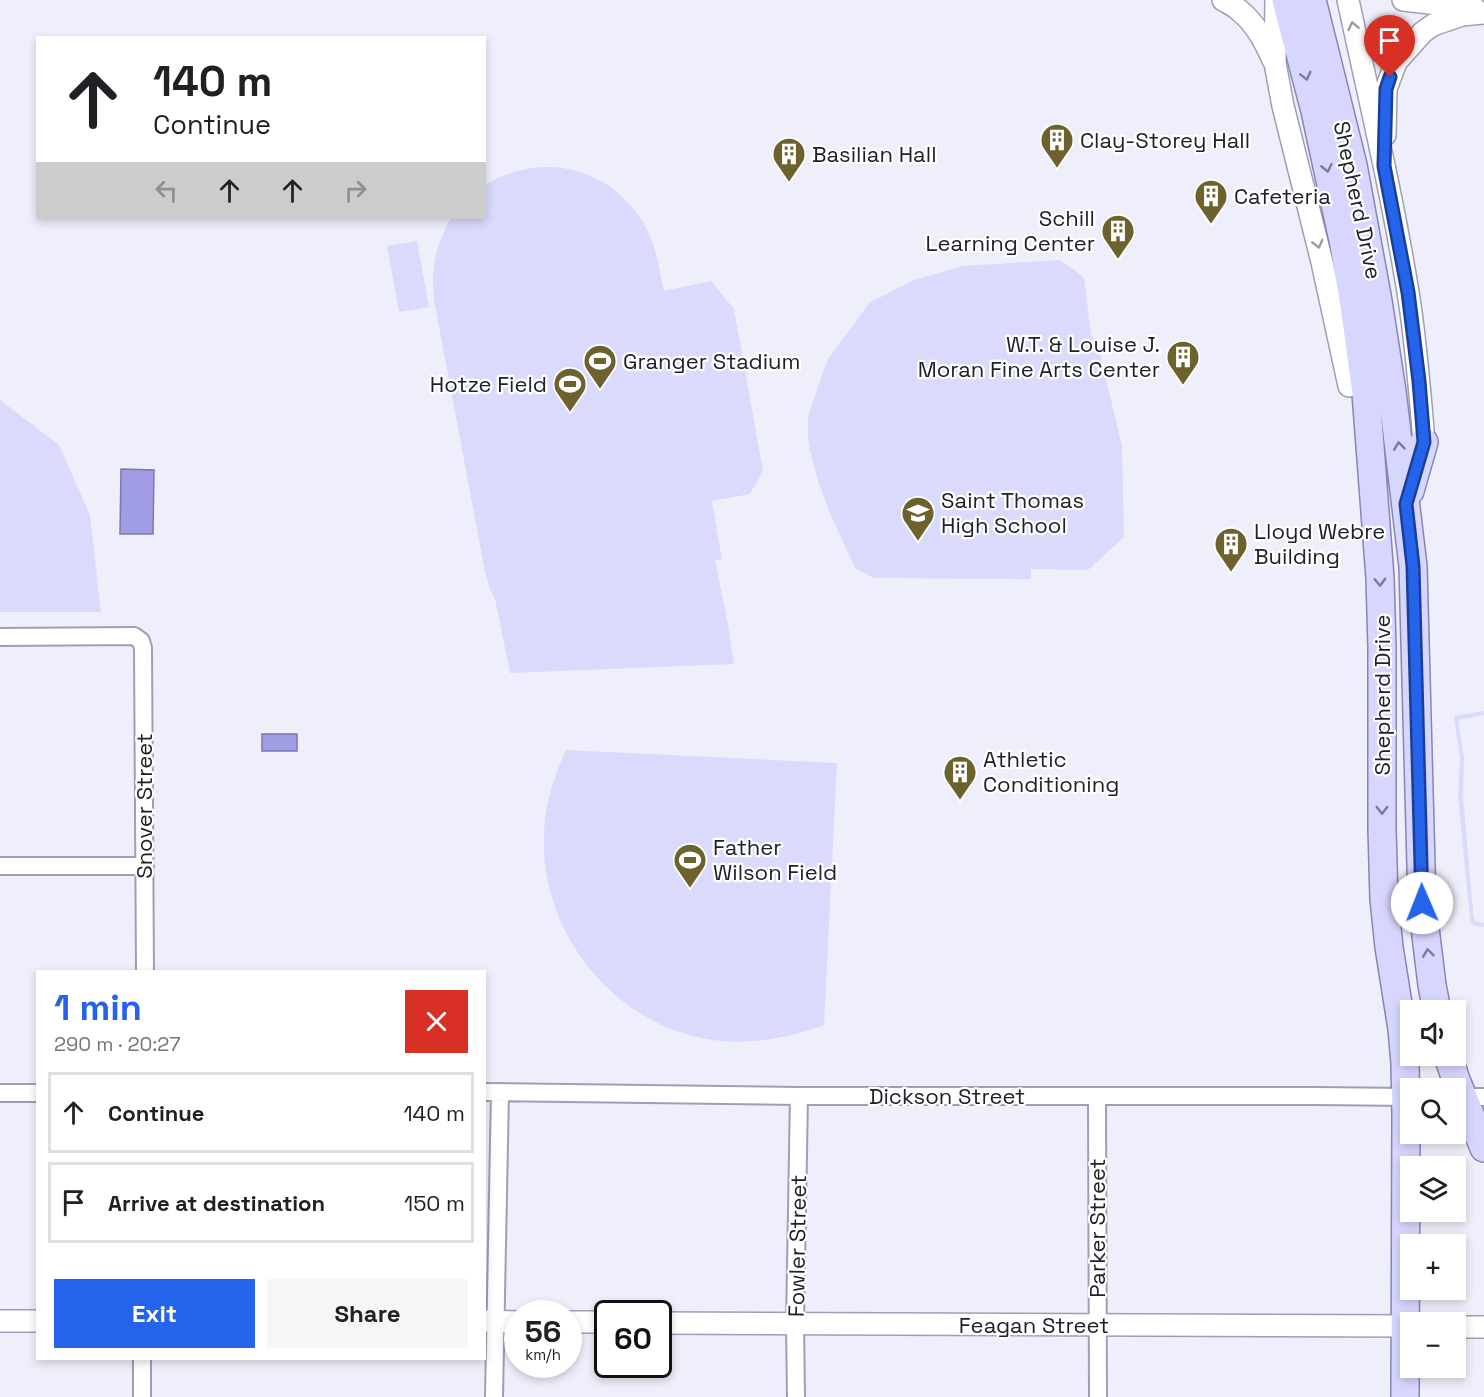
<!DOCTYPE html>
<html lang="en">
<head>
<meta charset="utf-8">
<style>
  :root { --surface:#fff; --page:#f6f6f6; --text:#202124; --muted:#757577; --line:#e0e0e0; --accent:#2563eb }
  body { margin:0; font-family:"Space Grotesk",sans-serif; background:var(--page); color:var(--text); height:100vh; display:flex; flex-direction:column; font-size:22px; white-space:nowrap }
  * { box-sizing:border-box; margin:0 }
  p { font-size:20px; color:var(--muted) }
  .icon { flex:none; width:33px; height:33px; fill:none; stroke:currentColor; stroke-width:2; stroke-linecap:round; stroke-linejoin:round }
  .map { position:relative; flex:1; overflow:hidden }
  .details { position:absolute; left:36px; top:970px; width:450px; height:390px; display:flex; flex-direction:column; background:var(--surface); border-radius:0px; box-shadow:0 3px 9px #0003 }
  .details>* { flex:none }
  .guide { position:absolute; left:36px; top:36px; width:450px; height:183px; border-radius:0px; box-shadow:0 3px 9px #0003; background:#fff; color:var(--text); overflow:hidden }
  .controls { position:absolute; left:1400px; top:1000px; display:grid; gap:12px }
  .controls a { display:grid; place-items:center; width:66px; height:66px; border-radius:0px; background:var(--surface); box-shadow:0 3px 9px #0003; font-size:30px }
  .speed { position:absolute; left:504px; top:1300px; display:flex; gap:12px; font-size:30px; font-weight:700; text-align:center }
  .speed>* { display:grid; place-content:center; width:78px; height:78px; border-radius:50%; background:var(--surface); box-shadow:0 3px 9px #0003; line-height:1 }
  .speed small { font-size:15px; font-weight:400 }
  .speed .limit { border:3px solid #111; border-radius:9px; background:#fff; color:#111 }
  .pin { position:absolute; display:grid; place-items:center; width:51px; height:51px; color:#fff; margin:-62px -26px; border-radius:50% 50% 50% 0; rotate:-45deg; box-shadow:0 0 6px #0007 }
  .pin .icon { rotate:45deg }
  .me { position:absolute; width:66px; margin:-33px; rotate:359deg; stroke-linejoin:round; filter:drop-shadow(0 0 4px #0008) }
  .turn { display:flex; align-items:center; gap:21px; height:126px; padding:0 18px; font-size:27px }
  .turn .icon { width:78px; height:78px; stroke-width:2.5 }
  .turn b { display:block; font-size:42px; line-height:51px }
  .lanes { display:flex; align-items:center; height:57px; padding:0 18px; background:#0003; justify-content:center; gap:30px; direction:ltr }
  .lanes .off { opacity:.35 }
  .round { display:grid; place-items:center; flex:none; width:63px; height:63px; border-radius:0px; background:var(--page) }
  .head { display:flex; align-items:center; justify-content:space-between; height:102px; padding:0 18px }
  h1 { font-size:36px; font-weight:700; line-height:45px; color:var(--accent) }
  .button { display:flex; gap:12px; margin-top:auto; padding:12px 18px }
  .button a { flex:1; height:69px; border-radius:0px; background:var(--accent); color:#fff; font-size:24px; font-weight:700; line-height:69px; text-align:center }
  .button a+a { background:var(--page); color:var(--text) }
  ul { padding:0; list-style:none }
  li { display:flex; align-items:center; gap:18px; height:81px; margin:0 12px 9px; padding:0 6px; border:3px solid var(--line); border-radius:0px }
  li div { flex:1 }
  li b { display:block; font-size:22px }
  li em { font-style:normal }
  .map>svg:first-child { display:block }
  .green { fill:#dadafd }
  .water { fill:#a19de5; stroke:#7a78ad; stroke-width:1.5 }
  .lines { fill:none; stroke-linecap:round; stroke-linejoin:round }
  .minor-casing { stroke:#9e9eb8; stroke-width:20 }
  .tertiary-casing { stroke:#9e9eb8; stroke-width:24 }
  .primary-casing { stroke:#8685b4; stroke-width:30 }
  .minor { stroke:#fff; stroke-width:16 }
  .tertiary { stroke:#fff; stroke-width:21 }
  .primary { stroke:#d7d6fe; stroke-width:27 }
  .oneway { stroke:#9b9b9f }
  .oneway2 { stroke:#7c7b94 }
  .route-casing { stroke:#184099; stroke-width:15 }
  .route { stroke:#2563eb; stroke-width:10 }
  .labels { text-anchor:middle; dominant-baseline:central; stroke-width:4.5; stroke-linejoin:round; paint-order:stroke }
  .poi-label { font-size:22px; fill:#20202a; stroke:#fff; text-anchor:start }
  .street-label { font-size:22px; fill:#20202a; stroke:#fff }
</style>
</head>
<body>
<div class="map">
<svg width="1484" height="1397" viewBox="0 0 1484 1397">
  <rect width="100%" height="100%" fill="#efeffb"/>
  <path class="green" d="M541,167c9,0 18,0 27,2 38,7 71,36 84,72 6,16 8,33 12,50l47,-10 23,28 29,162 -13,23 -38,7 10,58 -7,1 13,64 6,40 -224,9 -15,-74 -5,-10 -5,-17 -51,-272c-3,-32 1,-54 17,-82h33l1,-33c17,-11 36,-16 56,-18z
    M417,241l12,66 -30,5 -12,-66z
    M1060,260l24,17 7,58 6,6 25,105 2,91 -36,33 -57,-1v10l-157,-1 -19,-10 -26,-57 -11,-30 -8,-31 -2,-12v-21l3,-10 16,-46 42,-58 45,-23 49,-14z
    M0,400l59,45 31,70 11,97h-101z
    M1484,711v4l-26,5 6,38 -1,37 9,105c2,8 0,15 3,21l9,2v4h-5l-7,-3c-4,-8 -2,-15 -4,-23l-10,-106 2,-37 -6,-42z
    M566,750l271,13 -13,262c-36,13 -73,20 -111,15 -99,-14 -174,-108 -169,-207 1,-29 10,-57 22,-83z"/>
  <path class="water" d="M121,469l33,1 -1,64h-33z
    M262,734h35v17h-35z"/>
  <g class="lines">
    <g class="minor-casing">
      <path id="minor" d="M0,637l134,-1 7,5 2,7 2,324
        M0,866h145
        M484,1092l315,4h517l94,1
        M0,1093h38
        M1097,1096l1,301
        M1456,1097h28
        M142,1397v-38
        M494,1397l6,-305
        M796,1397l-1,-73 4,-228"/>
    </g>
    <g class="tertiary-casing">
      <path id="tertiary" d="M1223,0c5,3 12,6 17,11 16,13 25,31 33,49
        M1276,0l-1,63 8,43 39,156 27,124
        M1348,0c21,97 44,194 60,292 8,49 12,100 16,150
        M1403,0l71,8
        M1385,135l1,-46 10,-27 27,-30 10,-7 29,-10 22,-2
        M0,1321h38
        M484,1321l34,1
        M568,1322h40
        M658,1323l752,3
        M1455,1327h29"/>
    </g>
    <g class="primary-casing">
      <path id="primary" d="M1286,0l29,111 29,134 10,60 12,88 14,185 2,69v182l2,70 5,48 13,82 3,34 1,52 -1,282
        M1312,0l41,165 25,136 14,90 21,175 9,337 10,82 5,26
        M1410,491l14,-49
        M1448,1056l8,24 28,68"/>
    </g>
    <use href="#minor" class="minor"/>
    <use href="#tertiary" class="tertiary"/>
    <use href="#primary" class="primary"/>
  </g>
  <defs><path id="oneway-chevron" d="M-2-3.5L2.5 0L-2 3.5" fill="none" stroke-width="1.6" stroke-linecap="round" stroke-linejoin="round" transform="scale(1.5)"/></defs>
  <g class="oneway">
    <use href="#oneway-chevron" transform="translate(1353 26) rotate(-102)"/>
    <use href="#oneway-chevron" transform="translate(1318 244) rotate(76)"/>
  </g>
  <g class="oneway2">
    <use href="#oneway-chevron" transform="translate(1306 76) rotate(76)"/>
    <use href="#oneway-chevron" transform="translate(1327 168) rotate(78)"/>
    <use href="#oneway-chevron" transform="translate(1399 446) rotate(-97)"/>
    <use href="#oneway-chevron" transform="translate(1380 582) rotate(88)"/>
    <use href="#oneway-chevron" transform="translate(1382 810) rotate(90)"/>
    <use href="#oneway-chevron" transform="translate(1428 953) rotate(-97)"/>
  </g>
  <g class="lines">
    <g class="route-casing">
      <path id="route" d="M1390,77l-4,12 -2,77 24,126 11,89 5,61 -18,62 7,62 9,337"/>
    </g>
    <use href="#route" class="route"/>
  </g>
  <defs>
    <g id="building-pin" transform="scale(1.725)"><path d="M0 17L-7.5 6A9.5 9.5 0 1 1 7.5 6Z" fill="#6d622e" stroke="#fff"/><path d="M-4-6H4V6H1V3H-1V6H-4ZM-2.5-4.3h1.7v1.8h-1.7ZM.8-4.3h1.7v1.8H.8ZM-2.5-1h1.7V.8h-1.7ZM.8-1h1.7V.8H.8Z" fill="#fff"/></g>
    <g id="stadium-pin" transform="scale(1.725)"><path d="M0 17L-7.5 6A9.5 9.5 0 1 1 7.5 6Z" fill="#6d622e" stroke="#fff"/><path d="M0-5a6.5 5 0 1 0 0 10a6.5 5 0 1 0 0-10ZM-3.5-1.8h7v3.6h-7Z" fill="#fff"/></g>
    <g id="school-pin" transform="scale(1.725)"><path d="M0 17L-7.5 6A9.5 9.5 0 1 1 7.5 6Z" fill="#6d622e" stroke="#fff"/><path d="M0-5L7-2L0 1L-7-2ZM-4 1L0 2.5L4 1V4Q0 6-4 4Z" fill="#fff"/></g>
  </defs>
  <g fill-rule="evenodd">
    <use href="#building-pin" x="1057" y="140"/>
    <use href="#building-pin" x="789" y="154"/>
    <use href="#building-pin" x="1211" y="196"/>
    <use href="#building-pin" x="1118" y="231"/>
    <use href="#building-pin" x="1183" y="357"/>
    <use href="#stadium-pin" x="600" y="361"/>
    <use href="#stadium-pin" x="570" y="384"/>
    <use href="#school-pin" x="918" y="513"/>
    <use href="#building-pin" x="1231" y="544"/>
    <use href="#building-pin" x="960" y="772"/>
    <use href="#stadium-pin" x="690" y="860"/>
  </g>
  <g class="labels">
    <g class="poi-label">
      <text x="1080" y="140">Clay-Storey Hall</text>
      <text x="812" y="154">Basilian Hall</text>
      <text x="1234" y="196">Cafeteria</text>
      <text x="1095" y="218" text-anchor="end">Schill<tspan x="1095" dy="25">Learning Center</tspan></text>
      <text x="1160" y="344" text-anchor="end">W.T. &amp; Louise J.<tspan x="1160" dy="25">Moran Fine Arts Center</tspan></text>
      <text x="623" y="361">Granger Stadium</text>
      <text x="547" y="384" text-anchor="end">Hotze Field</text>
      <text x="941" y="500">Saint Thomas<tspan x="941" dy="25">High School</tspan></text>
      <text x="1254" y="531">Lloyd Webre<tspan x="1254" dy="25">Building</tspan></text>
      <text x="983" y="759">Athletic<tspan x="983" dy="25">Conditioning</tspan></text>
      <text x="713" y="847">Father<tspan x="713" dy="25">Wilson Field</tspan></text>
    </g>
    <g class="street-label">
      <text transform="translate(1358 200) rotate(78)">Shepherd Drive</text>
      <text transform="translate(1382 695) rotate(-90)">Shepherd Drive</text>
      <text transform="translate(144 806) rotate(-90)">Snover Street</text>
      <text x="947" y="1096">Dickson Street</text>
      <text transform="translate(1097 1228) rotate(-90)">Parker Street</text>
      <text transform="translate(797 1246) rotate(-89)">Fowler Street</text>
      <text x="1034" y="1325">Feagan Street</text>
    </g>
  </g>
</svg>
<div class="controls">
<a><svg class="icon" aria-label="sound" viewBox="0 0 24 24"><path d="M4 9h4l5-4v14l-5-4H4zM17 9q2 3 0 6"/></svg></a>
<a><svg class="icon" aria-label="search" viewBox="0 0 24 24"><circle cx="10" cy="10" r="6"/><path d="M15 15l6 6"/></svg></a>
<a><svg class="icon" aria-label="layers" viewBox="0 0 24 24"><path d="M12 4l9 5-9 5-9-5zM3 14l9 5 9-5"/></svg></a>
<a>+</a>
<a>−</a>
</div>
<div class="speed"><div>56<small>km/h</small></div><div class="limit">60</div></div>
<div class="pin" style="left:1390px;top:77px;background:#d93025"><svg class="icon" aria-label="arrive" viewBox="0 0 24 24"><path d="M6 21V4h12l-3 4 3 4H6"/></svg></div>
<svg class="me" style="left:1422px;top:903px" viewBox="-20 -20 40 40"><circle r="19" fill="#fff"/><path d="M0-13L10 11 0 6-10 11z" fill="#2563eb"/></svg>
<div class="guide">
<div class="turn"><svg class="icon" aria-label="ahead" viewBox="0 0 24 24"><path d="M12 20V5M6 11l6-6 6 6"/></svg><div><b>140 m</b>Continue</div></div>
<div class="lanes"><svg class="icon off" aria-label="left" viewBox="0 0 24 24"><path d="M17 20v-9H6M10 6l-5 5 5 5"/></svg><svg class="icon" aria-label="ahead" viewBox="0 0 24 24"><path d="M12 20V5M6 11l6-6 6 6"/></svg><svg class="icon" aria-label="ahead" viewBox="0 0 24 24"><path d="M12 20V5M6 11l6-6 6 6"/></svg><svg class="icon off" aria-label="right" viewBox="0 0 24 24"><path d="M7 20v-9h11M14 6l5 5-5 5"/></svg></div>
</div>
<section class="details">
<div class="head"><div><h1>1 min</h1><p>290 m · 20:27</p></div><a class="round" style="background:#d93025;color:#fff"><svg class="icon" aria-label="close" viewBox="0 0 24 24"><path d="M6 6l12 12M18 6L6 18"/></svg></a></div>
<ul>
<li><svg class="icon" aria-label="ahead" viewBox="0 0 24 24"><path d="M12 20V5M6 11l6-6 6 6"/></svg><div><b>Continue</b></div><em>140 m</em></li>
<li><svg class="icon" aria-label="arrive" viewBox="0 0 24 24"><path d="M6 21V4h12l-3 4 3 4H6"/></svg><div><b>Arrive at destination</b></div><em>150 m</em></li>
</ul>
<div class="button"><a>Exit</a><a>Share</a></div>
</section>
</div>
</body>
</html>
